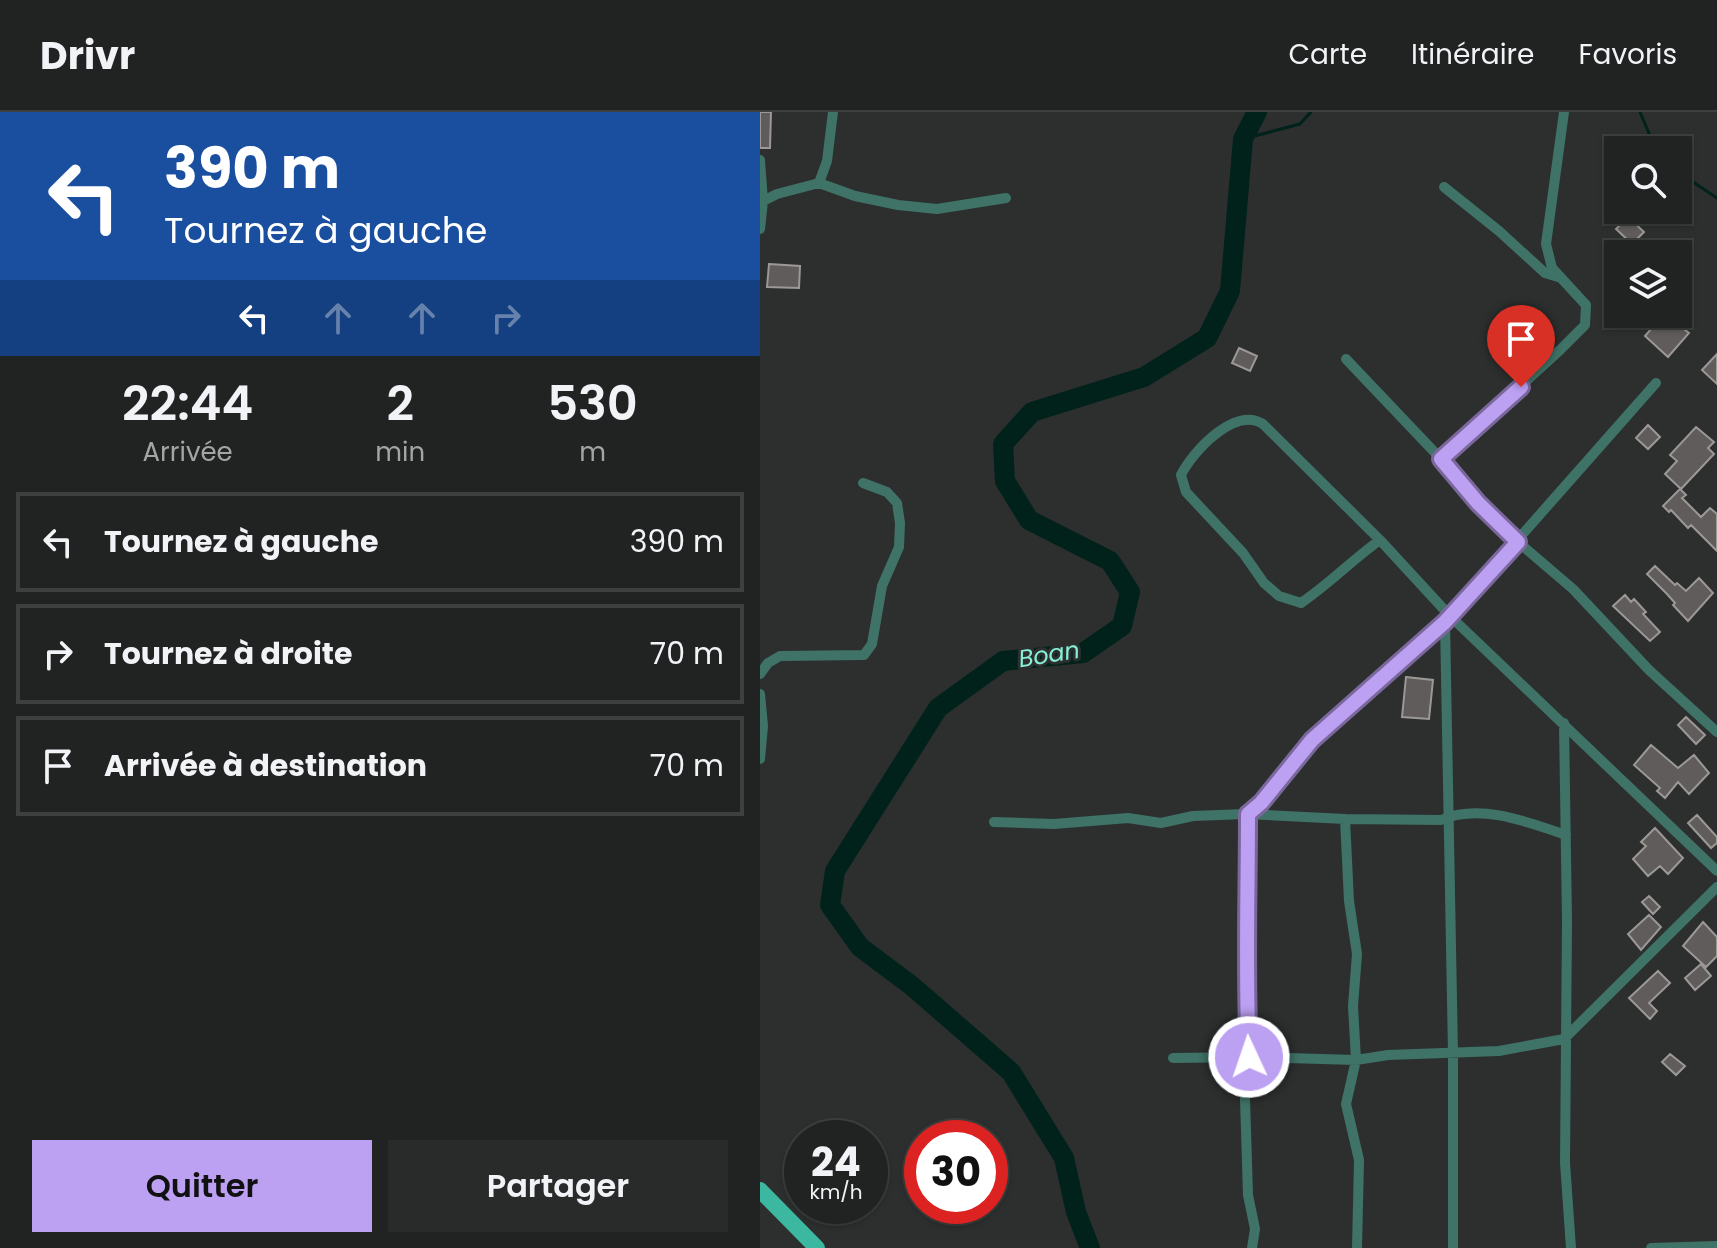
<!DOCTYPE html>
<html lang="fr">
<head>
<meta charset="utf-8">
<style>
  :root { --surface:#212322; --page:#292b2a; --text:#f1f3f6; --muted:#a2a4a5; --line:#3e4040; --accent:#bca0f2 }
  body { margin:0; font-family:Poppins,sans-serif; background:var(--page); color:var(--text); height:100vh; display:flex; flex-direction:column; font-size:30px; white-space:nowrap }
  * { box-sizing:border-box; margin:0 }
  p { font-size:26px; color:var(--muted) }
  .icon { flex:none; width:44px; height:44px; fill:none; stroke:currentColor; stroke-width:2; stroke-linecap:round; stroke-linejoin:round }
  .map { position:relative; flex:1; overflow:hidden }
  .side { display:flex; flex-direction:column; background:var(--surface); width:760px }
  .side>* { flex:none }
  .hud { background:#1a4fa0; color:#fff; overflow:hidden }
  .fabs { position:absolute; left:844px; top:24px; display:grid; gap:16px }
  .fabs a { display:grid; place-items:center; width:88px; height:88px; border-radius:0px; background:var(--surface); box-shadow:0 2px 6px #0004,0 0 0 2px var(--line); font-size:40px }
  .speed { position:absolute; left:24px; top:1008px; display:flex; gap:16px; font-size:40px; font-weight:700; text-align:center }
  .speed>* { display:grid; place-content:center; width:104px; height:104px; border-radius:50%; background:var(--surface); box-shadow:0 2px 6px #0004,0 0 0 2px var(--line); line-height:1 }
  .speed small { font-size:20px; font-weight:400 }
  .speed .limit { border:12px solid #d22; background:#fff; color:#111 }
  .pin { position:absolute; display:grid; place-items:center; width:68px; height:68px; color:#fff; margin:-82px -34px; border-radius:50% 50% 50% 0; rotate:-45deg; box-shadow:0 0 8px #0007 }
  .pin .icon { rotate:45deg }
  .me { position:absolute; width:88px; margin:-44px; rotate:357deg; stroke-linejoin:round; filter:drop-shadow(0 0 6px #0008) }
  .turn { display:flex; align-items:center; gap:28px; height:168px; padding:0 32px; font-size:36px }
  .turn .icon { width:104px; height:104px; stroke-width:2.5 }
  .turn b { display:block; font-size:56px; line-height:68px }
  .lanes { display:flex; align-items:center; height:76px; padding:0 32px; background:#0003; justify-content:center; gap:40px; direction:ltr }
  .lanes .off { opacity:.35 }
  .eta { display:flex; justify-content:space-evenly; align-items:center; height:136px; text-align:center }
  .eta b { font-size:48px; font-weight:600; line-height:56px }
  .cta { display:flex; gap:16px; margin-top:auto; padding:16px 32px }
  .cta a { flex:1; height:92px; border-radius:0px; background:var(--accent); color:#111; font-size:32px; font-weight:600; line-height:92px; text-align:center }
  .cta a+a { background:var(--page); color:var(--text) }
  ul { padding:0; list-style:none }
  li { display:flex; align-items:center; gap:24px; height:100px; margin:0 16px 12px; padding:0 16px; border:4px solid var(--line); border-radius:0px }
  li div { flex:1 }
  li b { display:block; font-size:30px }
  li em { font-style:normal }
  header { display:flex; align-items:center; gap:48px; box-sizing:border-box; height:112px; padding:0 40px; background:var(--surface); border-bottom:2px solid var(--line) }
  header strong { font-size:38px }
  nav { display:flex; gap:44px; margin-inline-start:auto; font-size:28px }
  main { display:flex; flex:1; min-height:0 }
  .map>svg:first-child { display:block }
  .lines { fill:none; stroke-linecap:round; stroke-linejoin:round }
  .stream { stroke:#00221b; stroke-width:3 }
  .river { stroke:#00221b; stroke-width:20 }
  .building { fill:#5f5c5b; stroke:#9b9896; stroke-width:2 }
  .minor { stroke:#3f7367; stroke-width:10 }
  .primary { stroke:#3cb8a0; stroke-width:16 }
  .route-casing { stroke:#7a689d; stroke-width:20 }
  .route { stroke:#bca0f2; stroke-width:14 }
  .labels { text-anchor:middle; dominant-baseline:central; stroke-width:6; stroke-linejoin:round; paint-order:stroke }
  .water-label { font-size:24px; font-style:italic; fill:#87efd7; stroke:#2c2f2e }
</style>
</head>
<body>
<header>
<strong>Drivr</strong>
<nav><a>Carte</a><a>Itinéraire</a><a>Favoris</a></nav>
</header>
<main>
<section class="side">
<div class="hud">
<div class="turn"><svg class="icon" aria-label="left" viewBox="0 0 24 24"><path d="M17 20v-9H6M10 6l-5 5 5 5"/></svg><div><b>390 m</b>Tournez à gauche</div></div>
<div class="lanes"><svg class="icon" aria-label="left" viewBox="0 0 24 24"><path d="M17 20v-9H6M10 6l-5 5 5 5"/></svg><svg class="icon off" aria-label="ahead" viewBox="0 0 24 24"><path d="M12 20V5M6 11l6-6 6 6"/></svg><svg class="icon off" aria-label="ahead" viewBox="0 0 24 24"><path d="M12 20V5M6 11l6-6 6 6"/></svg><svg class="icon off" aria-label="right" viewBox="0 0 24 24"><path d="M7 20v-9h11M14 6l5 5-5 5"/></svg></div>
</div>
<div class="eta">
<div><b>22:44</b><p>Arrivée</p></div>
<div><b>2</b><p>min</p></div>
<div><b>530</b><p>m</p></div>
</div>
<ul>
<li><svg class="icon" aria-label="left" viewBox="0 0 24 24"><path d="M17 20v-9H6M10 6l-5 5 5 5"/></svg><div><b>Tournez à gauche</b></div><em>390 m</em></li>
<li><svg class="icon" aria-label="right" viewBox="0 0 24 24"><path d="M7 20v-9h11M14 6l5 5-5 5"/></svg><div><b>Tournez à droite</b></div><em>70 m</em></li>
<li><svg class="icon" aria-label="arrive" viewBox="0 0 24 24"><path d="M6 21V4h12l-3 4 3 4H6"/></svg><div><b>Arrivée à destination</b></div><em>70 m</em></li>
</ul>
<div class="cta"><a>Quitter</a><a>Partager</a></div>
</section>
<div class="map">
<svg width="957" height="1136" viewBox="0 0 957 1136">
  <rect width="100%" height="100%" fill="#2c2f2e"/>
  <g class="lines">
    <path class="stream" d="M880,0l16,38
      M483,27l57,-15 11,-12
      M918,60l39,26"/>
    <path class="river" d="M330,1136l-14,-36 -12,-54 -53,-86 -99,-86 -52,-39 -30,-42 5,-34 103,-163 65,-47 80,-8 39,-27 8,-34 -20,-31 -81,-41 -24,-39 -2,-37 29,-32 112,-35 63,-39 23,-47 13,-152 14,-27"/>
  </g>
  <path class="building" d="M0,0h11l-1,36h-10z
    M868,105l16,15 -12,12 -16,-15z
    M9,152l31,2 -1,22 -32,-1z
    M904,202l25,19 -21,24 -23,-21z
    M479,236l18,8 -7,15 -18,-8z
    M957,242v30l-15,-14z
    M888,313l12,12 -12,12 -12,-11z
    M936,315l18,15 -6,6 6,6 -33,35 -16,-15 12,-13 -7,-6z
    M920,377l6,6 -4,3 19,19 9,-9 7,6v37l-26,-26 -3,3 -17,-18 -2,2 -6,-6z
    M895,454l20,19 2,-2 9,8 13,-13 14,15 -25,28 -15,-16 2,-2 -8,-9 -20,-20z
    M865,483l6,7 3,-3 12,13 -3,2 17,18 -10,9 -37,-35z
    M646,565l27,3 -4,39 -27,-2z
    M926,605l19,18 -9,9 -18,-19z
    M891,633l27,23 16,-13 15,18 -20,21 -11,-12 -13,16 -8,-7 3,-3 -26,-23z
    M937,703l20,22v6l-6,5 -23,-25z
    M895,716l28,30 -15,16 -8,-8 -12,10 -15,-17 13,-13 -5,-4z
    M889,784l11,11 -7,7 -11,-12z
    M889,803l12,12 -20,23 -13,-16z
    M943,810l14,15v19l-11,11 -23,-21z
    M941,852l10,12 -16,14 -10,-12z
    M898,859l12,12 -21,20 8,8 -7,8 -21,-21z
    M910,942l15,12 -9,9 -14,-13z"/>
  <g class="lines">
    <path class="minor" d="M59,71l8,-22 6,-49
      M684,75l55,44 46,42 13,4
      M3,89l14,-7 42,-11 36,13 43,9 39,4 69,-11
      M0,117l3,-28 -3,-41
      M586,247l95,100 37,44 40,39 55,47 76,81 68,62
      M681,347l119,-109 25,-25 1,-20 -34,-37 -6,-24 18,-132
      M620,428c-28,20 -51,44 -79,63l-22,-7 -15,-13 -21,-30 -57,-61 -5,-17c12,-24 54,-69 82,-51l117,116 70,76 267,255
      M685,510l8,432v194
      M0,562l8,-11 12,-7 84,-1 8,-11 10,-58 17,-39 1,-24 -3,-20 -10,-11 -24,-9
      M0,582l3,32 -3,33
      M804,611l3,198 -2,242 6,85
      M234,710l60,2 74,-6 33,5 32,-7 52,-2 100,5
      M413,946l76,-1 107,3 32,-5 111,-4 65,-12 153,-152
      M492,1136l3,-19 -7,-34 -3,-96 4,-42 -4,-79 4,-83 -1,-81 13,-11 51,-63 133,-118 211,-239
      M597,1136l2,-88 -13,-56 10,-44 -3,-54 4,-52 -8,-53 -4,-82 96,1c39,-17 87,2 125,15
      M891,1136l66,-2"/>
    <path class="primary" d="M0,1078l57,58"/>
  </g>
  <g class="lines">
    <g class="route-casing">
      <path id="route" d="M489,945c-4,-81 -1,-162 -1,-243l13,-11 51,-63 133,-118 73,-80 -40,-39 -37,-44 80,-72"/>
    </g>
    <use href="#route" class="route"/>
  </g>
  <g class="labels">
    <g class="water-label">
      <text transform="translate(289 542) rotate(-9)">Boan</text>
    </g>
  </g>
</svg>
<div class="fabs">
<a><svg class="icon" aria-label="search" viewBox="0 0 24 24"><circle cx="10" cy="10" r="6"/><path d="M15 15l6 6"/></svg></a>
<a><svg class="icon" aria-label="layers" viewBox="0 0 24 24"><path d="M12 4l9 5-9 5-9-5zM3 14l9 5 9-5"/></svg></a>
</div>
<div class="speed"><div>24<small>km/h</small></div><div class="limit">30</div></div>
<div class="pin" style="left:761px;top:275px;background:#d93025"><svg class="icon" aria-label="arrive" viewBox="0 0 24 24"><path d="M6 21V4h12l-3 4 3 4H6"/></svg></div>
<svg class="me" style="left:489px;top:945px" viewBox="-20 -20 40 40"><circle r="17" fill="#bca0f2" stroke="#fff" stroke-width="3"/><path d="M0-11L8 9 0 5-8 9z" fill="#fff"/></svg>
</div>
</main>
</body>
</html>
